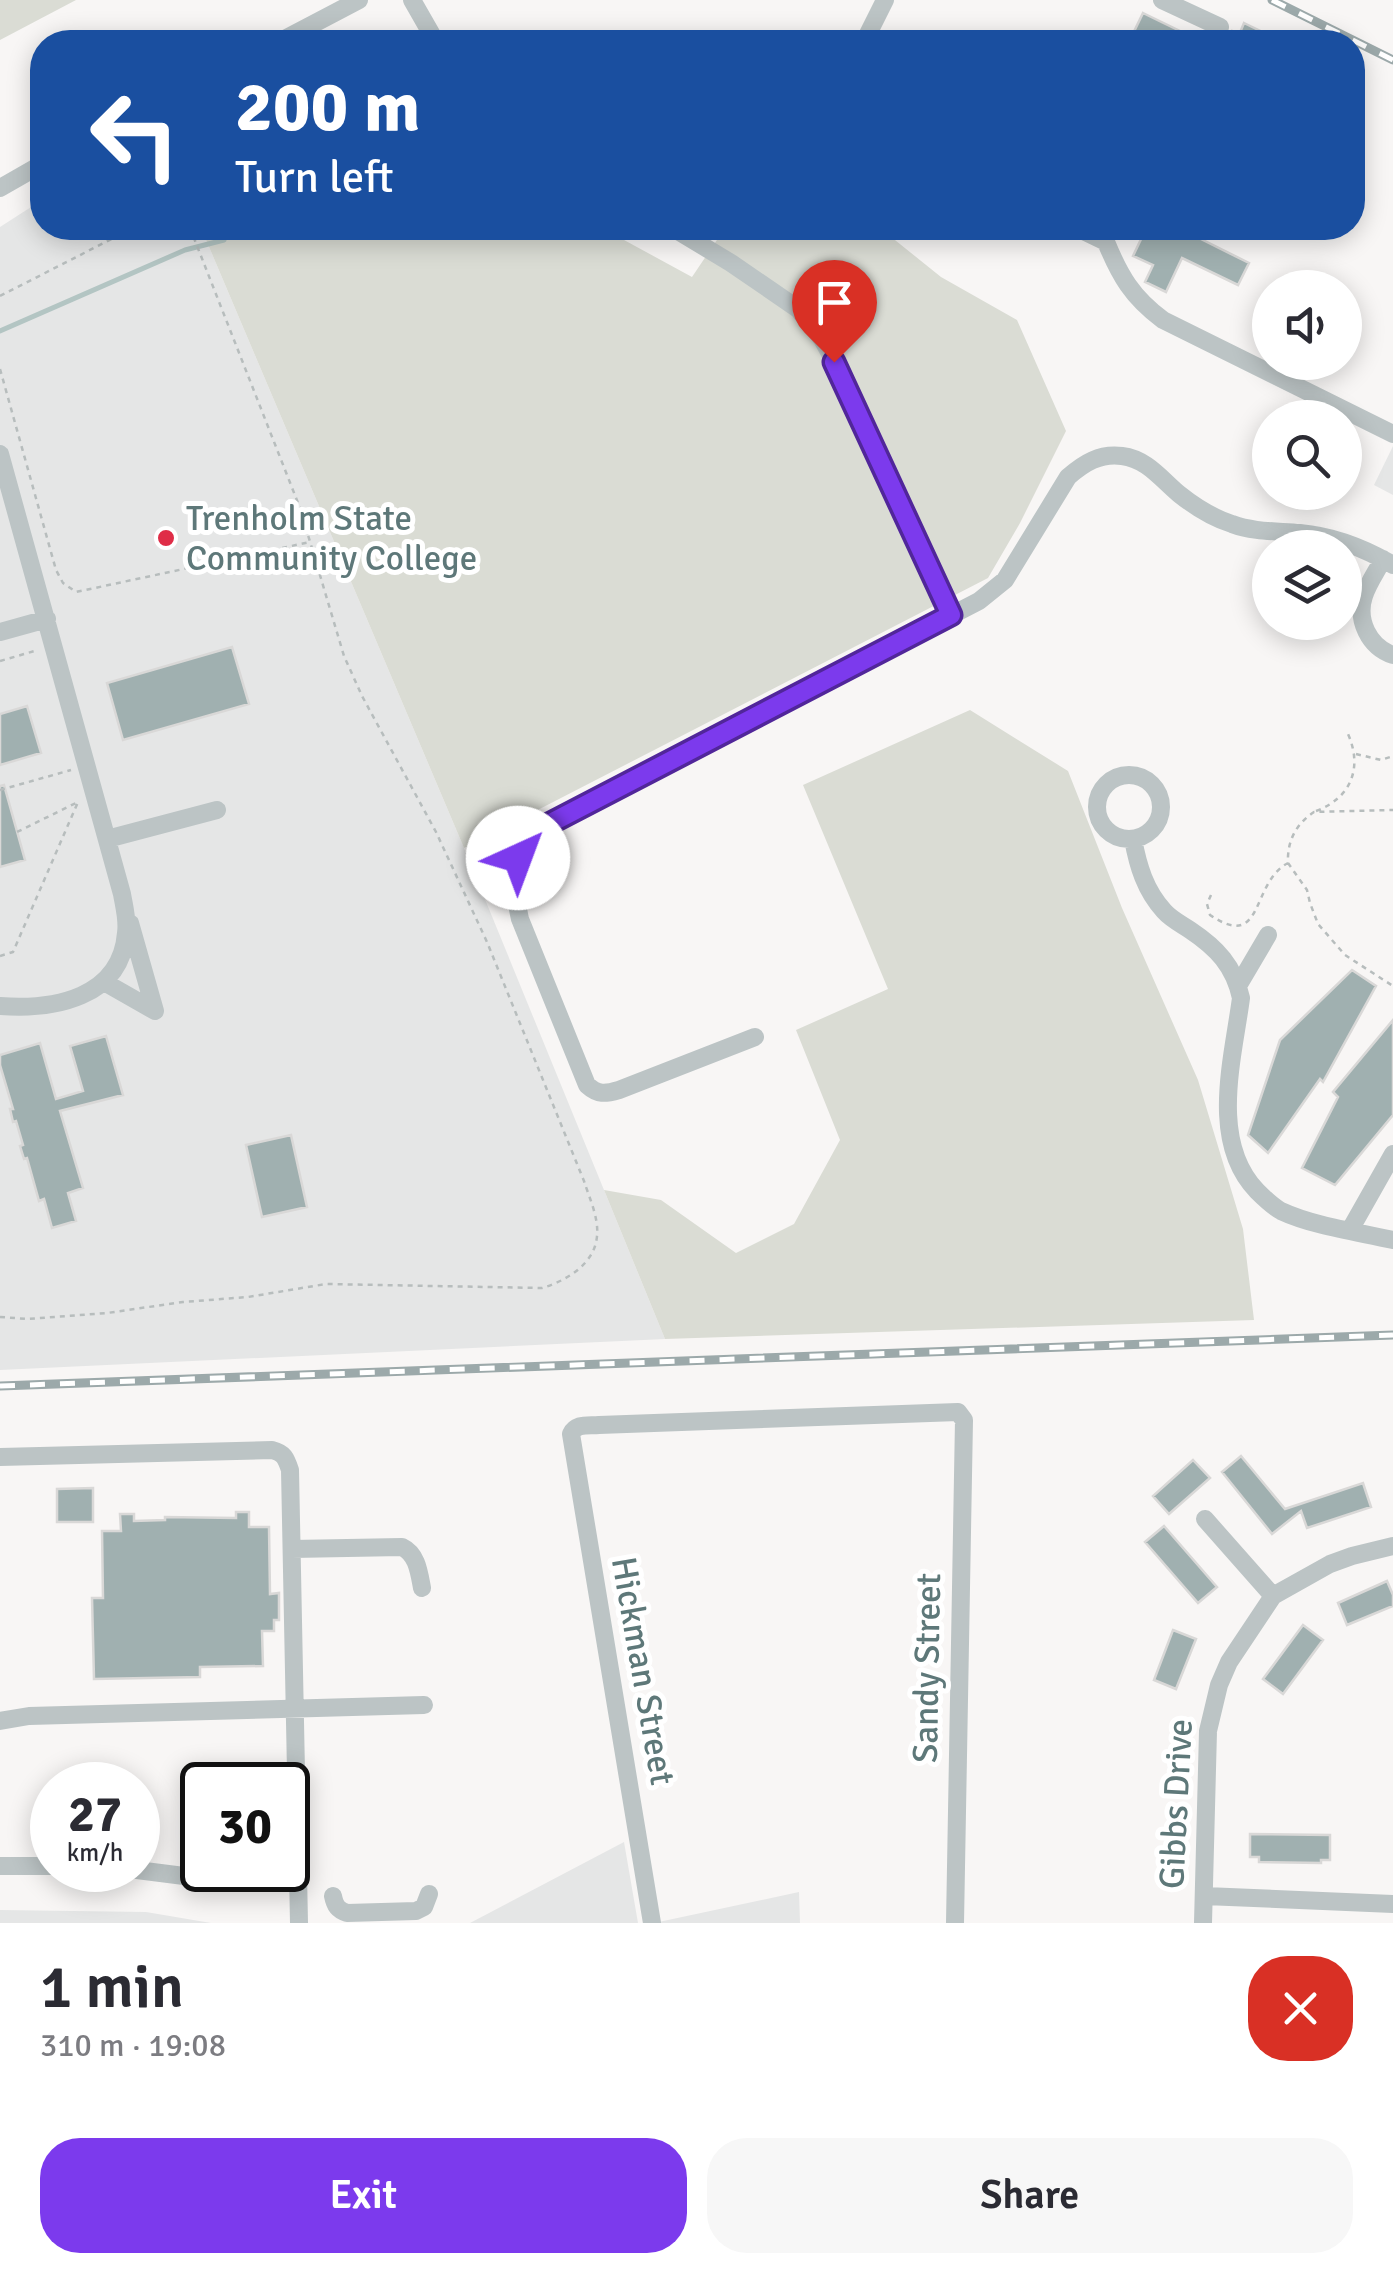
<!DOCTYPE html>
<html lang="en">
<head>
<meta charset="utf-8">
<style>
  :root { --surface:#fff; --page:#f7f7f7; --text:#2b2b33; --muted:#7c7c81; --accent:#7c3aed }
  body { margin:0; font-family:Signika,sans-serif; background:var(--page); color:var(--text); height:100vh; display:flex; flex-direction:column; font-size:38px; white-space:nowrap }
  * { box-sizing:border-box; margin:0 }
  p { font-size:32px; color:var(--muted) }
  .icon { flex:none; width:55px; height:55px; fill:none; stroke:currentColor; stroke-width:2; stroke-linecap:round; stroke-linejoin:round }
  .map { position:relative; height:1923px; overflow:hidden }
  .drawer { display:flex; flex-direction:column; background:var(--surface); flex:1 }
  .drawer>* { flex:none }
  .hud { position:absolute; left:30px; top:30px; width:1335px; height:210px; border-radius:40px; box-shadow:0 5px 25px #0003; background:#1a4fa0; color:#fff; overflow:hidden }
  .tools { position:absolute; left:1252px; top:270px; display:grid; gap:20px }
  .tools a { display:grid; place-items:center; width:110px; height:110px; border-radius:50%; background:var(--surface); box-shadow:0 5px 25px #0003; font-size:50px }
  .speed { position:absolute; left:30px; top:1762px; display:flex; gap:20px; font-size:50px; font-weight:700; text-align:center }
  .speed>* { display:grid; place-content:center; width:130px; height:130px; border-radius:50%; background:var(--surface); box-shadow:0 5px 25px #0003; line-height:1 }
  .speed small { font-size:25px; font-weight:400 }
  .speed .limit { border:5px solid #111; border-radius:15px; background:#fff; color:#111 }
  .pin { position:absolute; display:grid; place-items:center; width:85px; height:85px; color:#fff; margin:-102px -42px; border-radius:50% 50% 50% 0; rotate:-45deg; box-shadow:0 0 10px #0007 }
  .pin .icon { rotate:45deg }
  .me { position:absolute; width:110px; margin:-55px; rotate:43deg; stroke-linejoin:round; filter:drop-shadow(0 0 8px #0008) }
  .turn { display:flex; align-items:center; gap:35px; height:210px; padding:0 40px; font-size:45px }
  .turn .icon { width:130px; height:130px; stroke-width:2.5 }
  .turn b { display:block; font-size:70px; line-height:85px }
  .round { display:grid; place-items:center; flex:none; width:105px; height:105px; border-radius:40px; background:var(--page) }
  .headline { display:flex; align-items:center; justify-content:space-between; height:170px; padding:0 40px }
  h1 { font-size:60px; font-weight:600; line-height:75px }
  .primary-button { display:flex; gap:20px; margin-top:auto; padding:20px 40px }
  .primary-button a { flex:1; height:115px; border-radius:40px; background:var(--accent); color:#fff; font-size:40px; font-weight:600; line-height:115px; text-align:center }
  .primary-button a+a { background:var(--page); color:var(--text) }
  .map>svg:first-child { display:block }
  .built { fill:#e5e6e6 }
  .green { fill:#dadcd4 }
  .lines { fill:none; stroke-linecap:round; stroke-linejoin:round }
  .stream { stroke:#b3c5c3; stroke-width:5 }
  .building { fill:#a0b0b0; stroke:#d9d8d7; stroke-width:2.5 }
  .path { stroke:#b7bdbd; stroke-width:2.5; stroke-dasharray:5 5; stroke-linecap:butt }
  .minor { stroke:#bcc4c5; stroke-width:18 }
  .rail-casing { stroke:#9ca9aa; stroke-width:9 }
  .rail { stroke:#fff; stroke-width:5; stroke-dasharray:15; stroke-linecap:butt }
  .route-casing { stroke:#51269a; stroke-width:25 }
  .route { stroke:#7c3aed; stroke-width:18 }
  .poi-dot { fill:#df2d47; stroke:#fff; stroke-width:4 }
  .labels { text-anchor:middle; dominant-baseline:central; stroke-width:10; stroke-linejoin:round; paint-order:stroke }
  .poi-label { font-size:35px; fill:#5e7879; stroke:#fff; text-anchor:start }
  .street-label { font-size:35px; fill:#5e7879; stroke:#fff }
</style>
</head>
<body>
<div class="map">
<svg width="1393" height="1923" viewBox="0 0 1393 1923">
  <rect width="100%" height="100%" fill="#f8f6f5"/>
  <path class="built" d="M42,200v28h159l263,620 201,491 -665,31v-1143z
    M1393,446v49l-19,-10z
    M624,1842l14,81h-168z
    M799,1892l1,31h-146z
    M0,1910l146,2 65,11h-211z"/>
  <path class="green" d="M0,0h76l-76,40z
    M201,228h401l90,49 33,-49h155l61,49 76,43 49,111 -46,92 -32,55 -524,270z
    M970,710l98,61 54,137 76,172 45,149 11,91 -589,19 -61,-149 57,10 75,53 58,-29 46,-84 -44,-110 92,-41 -85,-204z"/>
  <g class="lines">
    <path class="stream" d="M0,331l185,-81 39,-10"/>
  </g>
  <path class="building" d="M1143,13l41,20 -5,9h-50z
    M1244,23l39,19h-68l2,-3 11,-2 4,-6 7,4z
    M1152,228h47l-4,8 54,27 -11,22 -56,-27 -16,34 -21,-10 8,-17 -20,-9 10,-21 4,2z
    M232,647l17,57 -126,36 -16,-57z
    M27,706l14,47 -41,12v-51z
    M4,785l21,75 -25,7v-81z
    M1352,970l24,16 -53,96 -3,-3 -52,74 -20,-18 32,-95z
    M1393,1020v95l-58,70 -33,-17 36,-71 -5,-5z
    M106,1036l17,59 -63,16 23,77 -15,5 8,28 -24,7 -8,-29 -5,2 -12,-43 -3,1 -4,-13 3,-1 -7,-24 -3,1 -3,-13h3l-13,-44v-10l40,-12 16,56 27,-8 -13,-45z
    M291,1135l16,72 -45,10 -16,-72z
    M1241,1456l44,53 78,-26 8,24 -64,21 -6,-17 -29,23 -50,-62z
    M1193,1460l17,18 -41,36 -16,-18z
    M93,1488v34h-36v-33z
    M236,1512h13v15h20l1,67 9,-1v27h-5v11h-12l1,35 -63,1v10l-106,2 -2,-81h11l-1,-67h19l-1,-17h14v7l31,-1v-3l71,1z
    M1164,1526l53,61 -19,16 -53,-61z
    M1387,1581l6,14v11l-46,19 -9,-22z
    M1303,1625l20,15 -40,54 -20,-15z
    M1173,1630l23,9 -20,50 -22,-9z
    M1250,1834l80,1v25h-9v3l-62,-1v-5h-9z"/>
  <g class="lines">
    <path class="path" d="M0,296l133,-68
      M0,369l56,201 7,13 13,9 234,-50
      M0,661l38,-11
      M1356,754l25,6 12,-4
      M0,790l71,-20
      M1316,811c35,-13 47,-43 32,-77
      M1288,863l19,27 3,13 8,21 27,31 48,31
      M1211,895l-4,9 3,11c55,37 40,-32 78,-52 -1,-22 8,-39 26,-51l79,-2
      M0,956l13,-4 65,-150 -61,30
      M0,1317l27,2 80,-6 76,-11 65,-5 78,-13 216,4c24,-7 53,-24 55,-52 2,-18 -8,-39 -13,-55l-97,-239 -51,-110 -74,-136 -18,-40 -44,-148 -110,-280"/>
    <path class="minor" d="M412,0l24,42
      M1162,0l58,27
      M279,42l80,-42
      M864,42l21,-42
      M0,188l42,-24
      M673,228l58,35 67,46 24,30 25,46 104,230
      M1077,228l29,14c14,34 26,55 57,78l230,114
      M0,454l122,440c2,12 6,26 4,39 -5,65 -72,77 -126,73
      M1383,559c-6,12 -15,24 -19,37 -8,24 5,51 29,59
      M0,632l47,-13
      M1097 807a32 32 0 1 1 64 0a32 32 0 1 1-64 0Z
      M107,839l110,-29
      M1133,839c5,27 12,51 31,72 7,8 17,13 26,19 27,18 44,36 51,68 -8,61 -32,143 16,193 7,7 15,15 24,20 32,15 77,21 112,29
      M104,982l51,29 -25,-88
      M1238,986l30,-51
      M755,1037l-136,53c-14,4 -21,5 -32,-5l-67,-166c-9,-41 -9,-62 23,-92l436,-226 26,-21 63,-103c16,-14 32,-24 54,-21 25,3 39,23 57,38 15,12 34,24 53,30 21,8 45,7 68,9 33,3 64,15 93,32
      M1350,1230l43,-76
      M0,1457l272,-7c12,3 14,8 18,20l9,453
      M1205,1519l68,77
      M292,1549l110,-2c15,7 17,25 20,41
      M0,1721l29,-5 395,-11
      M0,1866h52
      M137,1870l94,12 13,-3 3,-9
      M333,1896c2,10 5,14 14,17l69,-2 8,-4 5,-13
      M1205,1896l188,8
      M652,1923l-81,-489c5,-11 17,-8 28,-9l359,-13 6,8 -9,503
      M1203,1923l5,-192 11,-46 10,-23 44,-66 57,-32 22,-8 41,-10"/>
    <g class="rail-casing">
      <path id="rail" d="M1272,0l121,60
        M0,1386l1393,-51"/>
    </g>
    <use href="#rail" class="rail"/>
  </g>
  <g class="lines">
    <g class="route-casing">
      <path id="route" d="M518,858l10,-16 15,-15 408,-212 -117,-253"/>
    </g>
    <use href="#route" class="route"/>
  </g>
  <circle class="poi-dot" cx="166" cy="538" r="10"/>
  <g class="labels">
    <g class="poi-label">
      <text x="186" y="518">Trenholm State<tspan x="186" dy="40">Community College</tspan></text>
    </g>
    <g class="street-label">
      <text transform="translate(927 1668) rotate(-89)">Sandy Street</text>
      <text transform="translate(643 1671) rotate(80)">Hickman Street</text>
      <text transform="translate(1176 1804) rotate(-87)">Gibbs Drive</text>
    </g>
  </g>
</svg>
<div class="tools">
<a><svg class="icon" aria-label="sound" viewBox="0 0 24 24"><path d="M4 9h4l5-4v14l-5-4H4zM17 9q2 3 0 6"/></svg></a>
<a><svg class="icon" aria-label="search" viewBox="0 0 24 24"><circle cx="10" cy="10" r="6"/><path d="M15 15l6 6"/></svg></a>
<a><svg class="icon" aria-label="layers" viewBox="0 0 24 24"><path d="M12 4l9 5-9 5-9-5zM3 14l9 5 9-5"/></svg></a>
</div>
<div class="speed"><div>27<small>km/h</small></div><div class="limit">30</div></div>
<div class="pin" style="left:834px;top:362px;background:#d93025"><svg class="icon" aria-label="arrive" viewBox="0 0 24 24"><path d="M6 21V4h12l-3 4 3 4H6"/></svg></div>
<svg class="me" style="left:518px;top:858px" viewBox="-20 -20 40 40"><circle r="19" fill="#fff"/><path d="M0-13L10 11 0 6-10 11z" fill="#7c3aed"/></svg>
<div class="hud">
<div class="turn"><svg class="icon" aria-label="left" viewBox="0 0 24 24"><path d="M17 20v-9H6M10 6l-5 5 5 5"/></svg><div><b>200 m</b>Turn left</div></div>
</div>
</div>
<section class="drawer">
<div class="headline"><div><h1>1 min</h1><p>310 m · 19:08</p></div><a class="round" style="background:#d93025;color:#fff"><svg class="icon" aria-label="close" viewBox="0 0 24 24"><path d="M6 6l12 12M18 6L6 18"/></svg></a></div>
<div class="primary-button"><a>Exit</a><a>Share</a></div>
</section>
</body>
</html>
